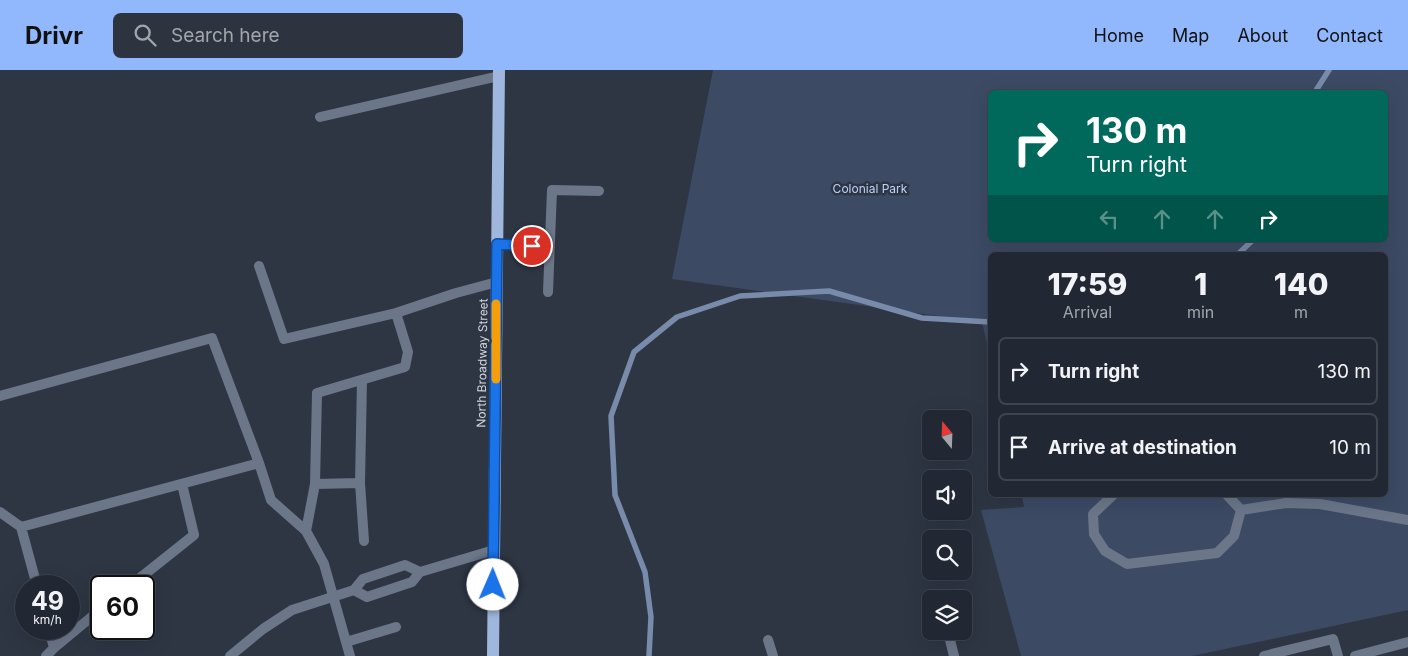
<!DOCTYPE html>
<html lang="en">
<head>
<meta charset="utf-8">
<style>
  :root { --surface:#222833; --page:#2e343f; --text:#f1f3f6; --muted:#a2a6ac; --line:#3f444e; --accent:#91b8fd }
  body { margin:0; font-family:Inter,sans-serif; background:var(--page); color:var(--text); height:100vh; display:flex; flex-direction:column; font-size:19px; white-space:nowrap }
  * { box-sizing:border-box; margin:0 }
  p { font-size:16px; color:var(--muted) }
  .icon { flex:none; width:28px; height:28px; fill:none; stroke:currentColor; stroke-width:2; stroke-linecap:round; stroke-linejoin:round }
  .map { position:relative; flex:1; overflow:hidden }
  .panel { position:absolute; left:988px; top:182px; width:400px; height:245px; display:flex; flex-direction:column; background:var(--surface); border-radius:8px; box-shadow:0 5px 20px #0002,0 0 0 1px var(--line) }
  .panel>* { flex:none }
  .top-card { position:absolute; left:988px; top:20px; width:400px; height:152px; border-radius:8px; box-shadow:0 5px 20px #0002,0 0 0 1px var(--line); background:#00695c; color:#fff; overflow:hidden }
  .needle { width:32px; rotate:341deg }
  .buttons { position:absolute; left:922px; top:340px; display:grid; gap:10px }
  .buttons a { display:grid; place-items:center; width:50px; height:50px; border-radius:8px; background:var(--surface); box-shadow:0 5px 20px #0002,0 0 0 1px var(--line); font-size:25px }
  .speed { position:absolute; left:15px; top:505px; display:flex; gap:10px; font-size:25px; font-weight:700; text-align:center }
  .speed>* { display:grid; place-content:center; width:65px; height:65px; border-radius:50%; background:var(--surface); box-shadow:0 5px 20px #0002,0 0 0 1px var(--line); line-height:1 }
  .speed small { font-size:12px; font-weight:400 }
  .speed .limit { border:2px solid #111; border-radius:8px; background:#fff; color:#111 }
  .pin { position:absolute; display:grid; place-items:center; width:42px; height:42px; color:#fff; margin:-21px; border:2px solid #fff; border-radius:50%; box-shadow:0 1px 5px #0007 }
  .me { position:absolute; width:55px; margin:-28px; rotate:1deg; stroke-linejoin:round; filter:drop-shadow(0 0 4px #0008) }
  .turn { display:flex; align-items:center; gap:18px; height:105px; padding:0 15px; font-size:22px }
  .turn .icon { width:65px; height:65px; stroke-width:2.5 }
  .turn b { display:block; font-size:35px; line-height:42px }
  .lanes { display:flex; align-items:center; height:48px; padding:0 15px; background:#0003; justify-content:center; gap:25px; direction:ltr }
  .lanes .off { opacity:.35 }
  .eta { display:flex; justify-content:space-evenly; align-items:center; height:85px; text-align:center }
  .eta b { font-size:30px; font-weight:800; line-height:35px }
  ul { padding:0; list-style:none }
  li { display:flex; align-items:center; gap:15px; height:68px; margin:0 10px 8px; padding:0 5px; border:2px solid var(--line); border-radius:8px }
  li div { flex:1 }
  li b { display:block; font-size:19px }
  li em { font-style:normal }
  header { display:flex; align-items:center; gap:30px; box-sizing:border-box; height:70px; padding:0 25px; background:var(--accent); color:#111 }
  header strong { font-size:24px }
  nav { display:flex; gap:28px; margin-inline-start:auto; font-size:18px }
  .search { width:350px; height:45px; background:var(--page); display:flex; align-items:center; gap:12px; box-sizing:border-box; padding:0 18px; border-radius:8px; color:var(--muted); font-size:19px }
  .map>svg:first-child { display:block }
  .green { fill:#3c4a64; fill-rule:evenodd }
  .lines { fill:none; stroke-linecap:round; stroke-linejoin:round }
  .stream { stroke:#788baa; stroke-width:5.5 }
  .service { stroke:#6b7689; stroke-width:10 }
  .minor { stroke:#6b7689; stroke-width:10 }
  .primary { stroke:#9fb6dd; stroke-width:12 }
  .route-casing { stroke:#114b97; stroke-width:12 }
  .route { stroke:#1a73e8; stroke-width:9 }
  .slow { stroke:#f59e0b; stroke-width:9 }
  .labels { text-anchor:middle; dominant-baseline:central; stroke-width:5; stroke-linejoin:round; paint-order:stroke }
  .park-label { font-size:12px; fill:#bcd3fb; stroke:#2e3644 }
  .street-label { font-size:12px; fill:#d0d6df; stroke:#2e3644 }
</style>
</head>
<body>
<header>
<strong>Drivr</strong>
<div class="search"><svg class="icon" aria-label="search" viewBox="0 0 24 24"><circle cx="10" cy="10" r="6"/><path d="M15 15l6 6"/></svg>Search here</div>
<nav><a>Home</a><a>Map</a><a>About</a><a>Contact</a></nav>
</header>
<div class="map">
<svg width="1408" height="586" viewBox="0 0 1408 586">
  <rect width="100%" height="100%" fill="#2e3644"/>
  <path class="green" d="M713,0h695v540l-216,46h-171l-40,-146 43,-3 -2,-12h363v-240h-395v102l-8,-35 -310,-43zM990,22h395v148h-395z"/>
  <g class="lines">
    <path class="stream" d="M1315,22l14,-22
      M1237,185l16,-15
      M649,586l2,-39 -6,-45 -30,-77 -4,-79 23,-64 43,-35 63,-21 89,-5 93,27 68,4"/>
    <path class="service" d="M320,47l179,-41
      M497,174l53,3
      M259,196l25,73 112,-26 60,-20 41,-11
      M548,222l4,-102 47,1
      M0,326l212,-58 47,125
      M360,413l2,-103
      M315,414l2,-91 88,-26 3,-15 -12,-39
      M1113,425l-20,19 1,20 11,17 22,13 90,-11 17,-17 7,-26
      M1227,425l14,15
      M1241,440l45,-7 34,1 88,16
      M0,442l21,15
      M306,461l9,-47 45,-1 4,58
      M37,516l-16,-59 238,-64 12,37 35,31 18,33 26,92
      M130,516l64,-51 -12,-51
      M49,559l5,19 47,-39
      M948,562l6,24
      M346,572l50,-15
      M46,586l8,-8
      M1264,586l69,-17 5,17
      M1355,586l53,-14"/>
    <path class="minor" d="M354,520l13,7 45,-15 8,-10 74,-22
      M768,570l5,16
      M230,586l33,-27 29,-19 62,-20 9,-11 42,-14 15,7"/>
    <path class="primary" d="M493,586l6,-586"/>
  </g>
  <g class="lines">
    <g class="route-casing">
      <path id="route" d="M493,515l4,-341 35,2"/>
    </g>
    <use href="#route" class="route"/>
    <path class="slow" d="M496,309v-75"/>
  </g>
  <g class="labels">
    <g class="park-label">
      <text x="870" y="118">Colonial Park</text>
    </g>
    <g class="street-label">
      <text transform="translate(482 293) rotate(-89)">North Broadway Street</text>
    </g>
  </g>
</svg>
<div class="buttons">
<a><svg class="needle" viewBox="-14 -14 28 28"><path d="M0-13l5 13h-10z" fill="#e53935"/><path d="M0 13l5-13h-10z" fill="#a2a6ac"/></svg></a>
<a><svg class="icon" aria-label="sound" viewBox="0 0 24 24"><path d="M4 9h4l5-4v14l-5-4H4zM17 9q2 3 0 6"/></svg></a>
<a><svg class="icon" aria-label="search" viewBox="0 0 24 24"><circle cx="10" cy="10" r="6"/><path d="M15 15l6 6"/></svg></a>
<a><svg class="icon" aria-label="layers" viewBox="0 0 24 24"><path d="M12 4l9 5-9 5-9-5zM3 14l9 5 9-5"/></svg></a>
</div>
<div class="speed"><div>49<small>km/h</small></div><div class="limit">60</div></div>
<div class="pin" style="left:532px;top:176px;background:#d93025"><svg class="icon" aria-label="arrive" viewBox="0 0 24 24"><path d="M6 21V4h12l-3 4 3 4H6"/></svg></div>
<svg class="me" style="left:493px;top:515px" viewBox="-20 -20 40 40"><circle r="19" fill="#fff"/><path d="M0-13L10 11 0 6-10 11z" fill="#1a73e8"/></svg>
<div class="top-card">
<div class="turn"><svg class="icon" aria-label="right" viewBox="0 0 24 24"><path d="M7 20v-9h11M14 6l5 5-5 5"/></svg><div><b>130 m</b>Turn right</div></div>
<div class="lanes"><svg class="icon off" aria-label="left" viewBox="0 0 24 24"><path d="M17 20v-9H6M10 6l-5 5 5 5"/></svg><svg class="icon off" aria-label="ahead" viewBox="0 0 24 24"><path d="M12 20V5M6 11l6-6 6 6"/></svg><svg class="icon off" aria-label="ahead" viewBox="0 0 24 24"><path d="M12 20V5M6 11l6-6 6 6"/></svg><svg class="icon" aria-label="right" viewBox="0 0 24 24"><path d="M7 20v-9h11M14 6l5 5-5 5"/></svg></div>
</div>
<section class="panel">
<div class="eta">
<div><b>17:59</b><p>Arrival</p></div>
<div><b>1</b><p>min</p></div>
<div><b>140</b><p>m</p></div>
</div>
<ul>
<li><svg class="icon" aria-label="right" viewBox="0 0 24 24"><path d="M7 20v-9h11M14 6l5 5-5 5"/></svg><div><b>Turn right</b></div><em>130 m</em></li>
<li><svg class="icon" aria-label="arrive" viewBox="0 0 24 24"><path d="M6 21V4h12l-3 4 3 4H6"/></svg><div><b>Arrive at destination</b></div><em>10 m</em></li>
</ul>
</section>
</div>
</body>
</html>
